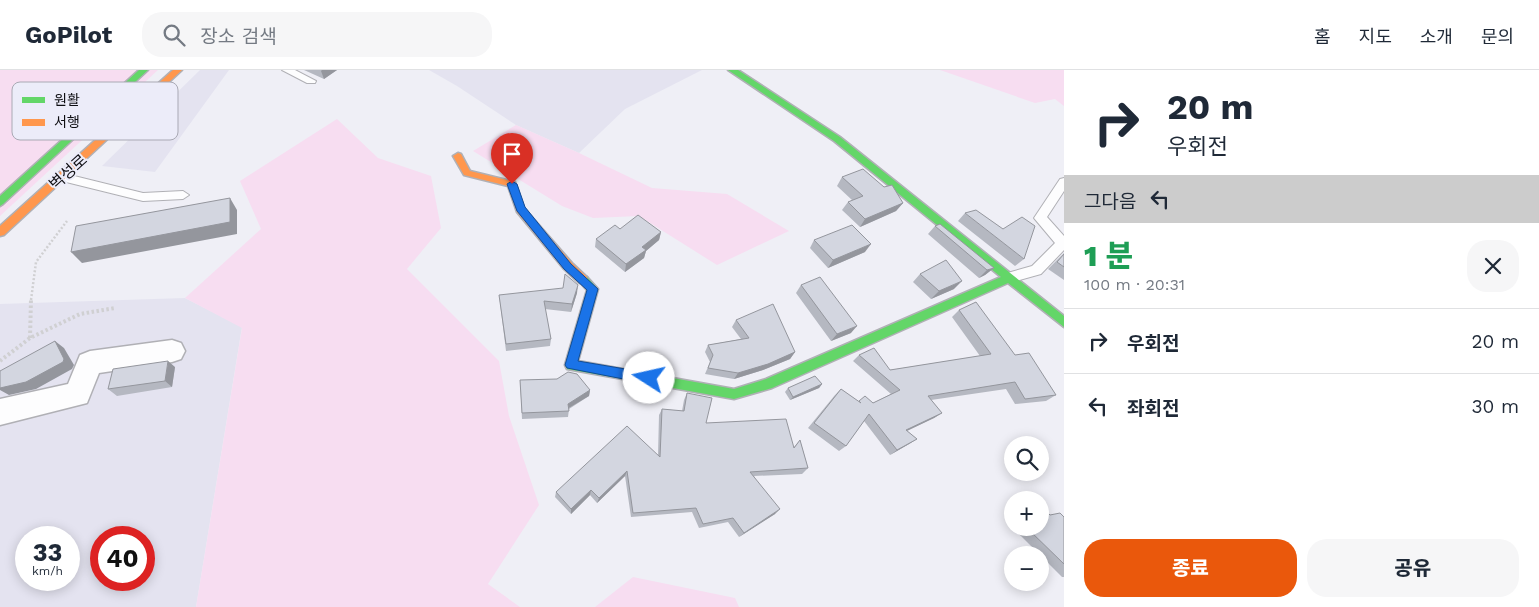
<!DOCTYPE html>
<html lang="ko">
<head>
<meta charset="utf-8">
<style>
  :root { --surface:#fff; --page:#f6f6f7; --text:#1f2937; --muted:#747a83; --line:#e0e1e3; --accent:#ea580c }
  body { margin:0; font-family:"Work Sans","Noto Sans KR",sans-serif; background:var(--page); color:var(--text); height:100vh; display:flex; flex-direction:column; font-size:19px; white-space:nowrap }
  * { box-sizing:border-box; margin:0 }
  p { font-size:16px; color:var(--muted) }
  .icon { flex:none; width:28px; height:28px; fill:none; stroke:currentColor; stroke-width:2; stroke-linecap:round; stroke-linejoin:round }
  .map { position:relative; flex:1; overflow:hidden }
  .side { display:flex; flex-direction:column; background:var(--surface); width:475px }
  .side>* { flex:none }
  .guide { background:#fff; color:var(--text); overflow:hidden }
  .fabs { position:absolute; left:1004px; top:366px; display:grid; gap:10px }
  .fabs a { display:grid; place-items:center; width:45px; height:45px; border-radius:50%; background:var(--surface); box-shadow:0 2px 12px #0003; font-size:25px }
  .speed { position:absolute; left:15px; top:456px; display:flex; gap:10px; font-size:25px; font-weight:700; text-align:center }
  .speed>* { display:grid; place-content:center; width:65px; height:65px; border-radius:50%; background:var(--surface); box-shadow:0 2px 12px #0003; line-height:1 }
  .speed small { font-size:12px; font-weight:400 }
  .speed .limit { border:8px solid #d22; background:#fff; color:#111 }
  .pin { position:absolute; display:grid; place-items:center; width:42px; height:42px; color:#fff; margin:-51px -21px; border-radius:50% 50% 50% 0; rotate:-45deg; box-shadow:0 0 5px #0007 }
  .pin .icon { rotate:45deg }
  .me { position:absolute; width:55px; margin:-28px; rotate:280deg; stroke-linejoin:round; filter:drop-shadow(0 0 4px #0008) }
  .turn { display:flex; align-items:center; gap:18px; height:105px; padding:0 20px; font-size:22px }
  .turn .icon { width:65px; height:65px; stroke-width:2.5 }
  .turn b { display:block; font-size:35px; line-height:42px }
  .then { display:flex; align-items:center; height:48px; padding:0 20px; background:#0003; gap:10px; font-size:19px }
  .round { display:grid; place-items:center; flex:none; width:52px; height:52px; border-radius:20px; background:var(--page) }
  .headline { display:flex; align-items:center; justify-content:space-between; height:85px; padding:0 20px }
  h1 { font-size:30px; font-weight:800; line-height:38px; color:#1e9e55 }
  .cta { display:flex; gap:10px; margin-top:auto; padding:10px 20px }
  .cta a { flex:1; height:58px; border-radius:20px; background:var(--accent); color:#fff; font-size:20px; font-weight:800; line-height:58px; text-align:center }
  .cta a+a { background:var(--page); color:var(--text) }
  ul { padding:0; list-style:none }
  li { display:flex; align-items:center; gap:15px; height:65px; padding:0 20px; border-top:1px solid var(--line) }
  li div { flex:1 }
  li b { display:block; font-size:19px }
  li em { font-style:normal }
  header { display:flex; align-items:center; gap:30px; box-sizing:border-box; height:70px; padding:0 25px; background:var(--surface); border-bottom:1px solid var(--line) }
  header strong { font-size:24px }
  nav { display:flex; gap:28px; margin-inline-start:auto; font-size:18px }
  .search { width:350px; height:45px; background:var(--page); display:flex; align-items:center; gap:12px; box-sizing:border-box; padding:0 18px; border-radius:20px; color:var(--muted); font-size:19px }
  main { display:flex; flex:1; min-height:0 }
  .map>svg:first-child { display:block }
  .built { fill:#e4e3f0; fill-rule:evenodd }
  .green { fill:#f7ddf1 }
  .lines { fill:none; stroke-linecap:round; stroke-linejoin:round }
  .lane-casing { stroke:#b0b0b5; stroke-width:2 }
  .street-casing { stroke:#b0b0b5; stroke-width:3 }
  .fast-casing { stroke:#b0b0b5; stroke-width:3 }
  .slow-casing { stroke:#b0b0b5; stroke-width:3 }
  .path-far1 { stroke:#d0d0d2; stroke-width:2.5; stroke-dasharray:2 2; stroke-linecap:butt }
  .path { stroke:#d0d0d2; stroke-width:4; stroke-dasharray:2.5 2.5; stroke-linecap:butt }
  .lane { fill:#fdfdfe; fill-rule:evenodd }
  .street { fill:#fdfdfe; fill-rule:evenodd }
  .fast { fill:#63d668; fill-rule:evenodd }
  .slow { fill:#ff974d; fill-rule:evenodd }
  .wall { fill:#b5b8c1 }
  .shaded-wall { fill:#94969d }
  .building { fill:#d3d6e0; stroke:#94969d }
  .route { fill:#1a73e8; stroke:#114b97 }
  .labels { text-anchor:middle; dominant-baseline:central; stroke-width:4; stroke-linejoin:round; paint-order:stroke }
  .street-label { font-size:16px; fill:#0e0e12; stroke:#ececf9 }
  .key { fill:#ececf9; stroke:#a9a9b4; stroke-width:1 }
  .key-label { font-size:14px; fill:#0e0e12 }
</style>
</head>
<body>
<header>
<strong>GoPilot</strong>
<div class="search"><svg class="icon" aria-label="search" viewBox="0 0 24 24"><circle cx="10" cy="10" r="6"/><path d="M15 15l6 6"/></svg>장소 검색</div>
<nav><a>홈</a><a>지도</a><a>소개</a><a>문의</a></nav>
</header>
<main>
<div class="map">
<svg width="1064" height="537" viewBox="0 0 1064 537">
  <rect width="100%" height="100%" fill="#efeff6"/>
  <path class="built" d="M200,0h29l-74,102 -53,-6z
    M429,0h273l-77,39 -46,44 -63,-28 -59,-39z
    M185,228l57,29 -46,280h-196v-303zM26,468h43v42h-43zM101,468h43v42h-43z"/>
  <path class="green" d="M0,0h158l-158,146z
    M940,0h124v36l-9,-7 -20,4z
    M337,49l41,39 53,18 10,52 -34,41 92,92 10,55 30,89 -51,79 32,23h-324l46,-279 -57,-30 76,-69 -21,-48z
    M516,55l63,28 73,35 75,6 62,37 -72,34 -78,-49 -46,2 -31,-12 -89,-55z
    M633,507l102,21 4,9h-144z"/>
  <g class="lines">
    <g class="lane-casing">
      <path id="lane" d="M282,0h13l21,11 -1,2h-8z
        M62,103l81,20 40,-2 6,4 -6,4 -40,2 -85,-21 -2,-3 2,-3z
        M1064,108v13l-17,26 17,19v14l-23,24 -32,9 -5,-1 -1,-4 1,-4 28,-8 23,-23 -21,-25 26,-39z"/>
    </g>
    <g class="street-casing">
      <path id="street" d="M172,270l9,3 4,8 -4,8 -9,3 -73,11 -12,30 -87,22v-26l68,-15 12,-29 10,-4z"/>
    </g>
    <g class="fast-casing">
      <path id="fast" d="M139,0h9l-145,134 -3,2v-10z
        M728,0h10l102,67 224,179v11l-56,-44 -236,105 -38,11 -167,-30 -2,-4 22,-75 -9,-10 5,-4 4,1 11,12 -20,72 156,28 32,-10 235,-102 -167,-136z"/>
    </g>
    <g class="slow-casing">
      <path id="slow" d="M173,0h9l-178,165 -4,1v-10z
        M458,83l3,1 9,17 45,11 9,26 48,55 15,14 1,3 -1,3h-8l-15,-14 -47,-57 -9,-26 -44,-11 -11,-19z"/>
    </g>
    <path class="path-far1" d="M31,230l5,-38 31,-41"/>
    <path class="path" d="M30,268l1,-39
      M0,291l30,-23 50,-24 35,-6"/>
    <use href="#lane" class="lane"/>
    <use href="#street" class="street"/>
    <use href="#fast" class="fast"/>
    <use href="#slow" class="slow"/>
  </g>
  <path class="wall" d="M304,0h33l-13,9z
    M842,107l61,26 -7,8 -36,16 -18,-17 6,-8 4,-2 -15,-14z
    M965,143l59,46 -9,7 -57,-45z
    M935,156l59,42 -9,7 -6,3 -51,-44z
    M620,159l41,3 -2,8 -13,11 -2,7 -19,14 -30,-25 1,-8z
    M814,170l51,12 -37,16 -18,-20z
    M1064,183v27l-16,-11z
    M920,204l34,15 -23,10 -18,-17z
    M801,215l50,48 -20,8 -35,-48z
    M577,223l-6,19 -26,-3 6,30 -1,7 -44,5 -7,-56z
    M959,240l56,45 41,40 -10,6 -31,3 -9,-15 -75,11 11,13 -8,5 -27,13 10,8 -8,5 -19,11 -26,-34 -18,25 -7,5 -31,-23 27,-33 6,-6 18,13 14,1 18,-9 -38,-33 6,-6 31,15 90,-14 -28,-39z
    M736,250l59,32 -5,7 -27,11 -29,9 -29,-5 5,-12 -5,-10 3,-7 33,-6 -9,-12z
    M175,297l-3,20 -55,9 -9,-7z
    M520,310l70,10 -1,6 -20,13 -1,8 -46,2z
    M822,314l-3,4 -29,12 -5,-8 3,-4z
    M687,323l19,30 88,24 6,-7 8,28 -6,6 -48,2 21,38 -36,23 -11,-15 -29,6 -7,-16 -61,5 -6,-41 -28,27 -7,-8 -19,19 -16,-17 1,-5 102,-37 1,-40 3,-6 20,2 2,-11z
    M1050,445l14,2v60h-2l-49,-49h27z"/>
  <path class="shaded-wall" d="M322,0h15l-13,9 -3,-8z
    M230,128l7,12v24l-155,29 -11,-11z
    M903,133l-7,8 -36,16 5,-8z
    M661,162l-2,8 -13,11 -2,7 -19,14 1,-8 16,-17z
    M871,174l-6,8 -37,16 5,-8z
    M994,198l-9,7 -6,3 8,-8z
    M962,211l-8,8 -23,10 8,-8z
    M578,215l-1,8 -6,19 1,-8z
    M857,256l-6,7 -20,8 6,-7z
    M55,271l9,7 10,17 -2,4 -36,20 -27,6 -9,-5v-2z
    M795,282l-5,7 -27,11 -29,9 4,-6z
    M168,291l7,6 -3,20 -7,-6z
    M822,314l-3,4 -29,12 3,-3z
    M590,320l-1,6 -22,13 1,-5z
    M942,343l-8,5 -36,17 8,-5z
    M917,369l-8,5 -19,11 7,-5z
    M627,401l-2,5 -28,27 2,-5z
    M591,420l-1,5 -19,19v-5z
    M780,439l-5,5 -36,23 5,-4z"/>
  <path class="building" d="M863,99l21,18 8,-2 11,18 -38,16 -17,-17 15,-6 -21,-19z
    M230,128v24l-159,30 5,-26z
    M976,140l27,19 19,-12 13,9 -11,33 -59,-46z
    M638,145l23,17 -19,15 4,3 -20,14 -30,-25 19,-14 5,4z
    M940,154l54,44 -7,2 -52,-44z
    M852,155l19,19 -38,16 -19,-20z
    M1064,184v13l-7,-5z
    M946,190l16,21 -23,10 -19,-17z
    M565,204l13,11 -6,19 -28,-3 7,38 -45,5 -7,-49 64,-7z
    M820,207l37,49 -20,8 -36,-49z
    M976,232l39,53 14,-2 27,42 -31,4 -10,-17 -87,14 14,17 -36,17 11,9 -20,11 -28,-36 -23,32 -32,-23 27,-34 20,14 -2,-2 6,-5 8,7 27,-13 -41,-35 15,-7 16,22 101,-16 -32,-44z
    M773,234l22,48 -27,12 -30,9 -30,-5 5,-13 -5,-10 41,-7 -13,-18z
    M55,271l9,18 -1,3 -37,20 -26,6v-17z
    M168,291l-3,20 -57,8 5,-20z
    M568,302l9,2 13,16 -22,14 1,7 -47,2 -2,-33 37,-1z
    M815,306l7,8 -29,13 -5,-9z
    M687,323l25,5 -6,25 80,-4 8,29 6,-8 8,28 -58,4 30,37 -36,24 -11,-15 -30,6 -7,-16 -63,5 -6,-42 -28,27 -8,-8 -20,19 -15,-17 71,-66 33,31 2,-48 22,2z
    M1040,435l10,10 10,-2 4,4v47l-37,-36h13z"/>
  <path class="route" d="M512,111l5,3 8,23 46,57 27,25 -20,72 71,12 5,2 1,3 -1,4 -5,2 -82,-16 -2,-3 22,-75 -23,-21 -47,-58 -10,-27z"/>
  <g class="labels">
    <g class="street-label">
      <text transform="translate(68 102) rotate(-42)">벽성로</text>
    </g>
  </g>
  <rect x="12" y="12" width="166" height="58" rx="8" class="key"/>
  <rect x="22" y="27" width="23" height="6" fill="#63d668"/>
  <rect x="22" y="49" width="23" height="7" fill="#ff974d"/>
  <g class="key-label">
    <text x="54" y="35">원활</text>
    <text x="54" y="57">서행</text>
  </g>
</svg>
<div class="fabs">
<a><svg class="icon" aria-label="search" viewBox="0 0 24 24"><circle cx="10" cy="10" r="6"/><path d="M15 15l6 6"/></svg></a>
<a>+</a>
<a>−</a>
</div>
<div class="speed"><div>33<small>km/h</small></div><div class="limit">40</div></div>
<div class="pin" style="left:512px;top:114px;background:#d93025"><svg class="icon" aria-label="arrive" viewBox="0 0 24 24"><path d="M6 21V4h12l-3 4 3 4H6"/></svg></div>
<svg class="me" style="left:649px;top:308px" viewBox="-20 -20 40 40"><circle r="19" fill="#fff"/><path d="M0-13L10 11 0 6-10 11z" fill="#1a73e8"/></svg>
</div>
<section class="side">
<div class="guide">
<div class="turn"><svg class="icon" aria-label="right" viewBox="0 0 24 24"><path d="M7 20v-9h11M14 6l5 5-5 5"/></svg><div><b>20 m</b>우회전</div></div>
<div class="then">그다음<svg class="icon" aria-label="left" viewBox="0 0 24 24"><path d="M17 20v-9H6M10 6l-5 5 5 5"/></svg></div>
</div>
<div class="headline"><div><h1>1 분</h1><p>100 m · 20:31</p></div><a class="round"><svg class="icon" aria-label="close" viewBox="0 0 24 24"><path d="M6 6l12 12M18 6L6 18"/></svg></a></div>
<ul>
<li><svg class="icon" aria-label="right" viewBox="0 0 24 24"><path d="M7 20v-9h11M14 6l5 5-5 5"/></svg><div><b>우회전</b></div><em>20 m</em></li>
<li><svg class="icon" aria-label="left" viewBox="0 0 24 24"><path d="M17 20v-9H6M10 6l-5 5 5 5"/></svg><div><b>좌회전</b></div><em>30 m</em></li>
</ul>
<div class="cta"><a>종료</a><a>공유</a></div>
</section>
</main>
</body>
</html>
